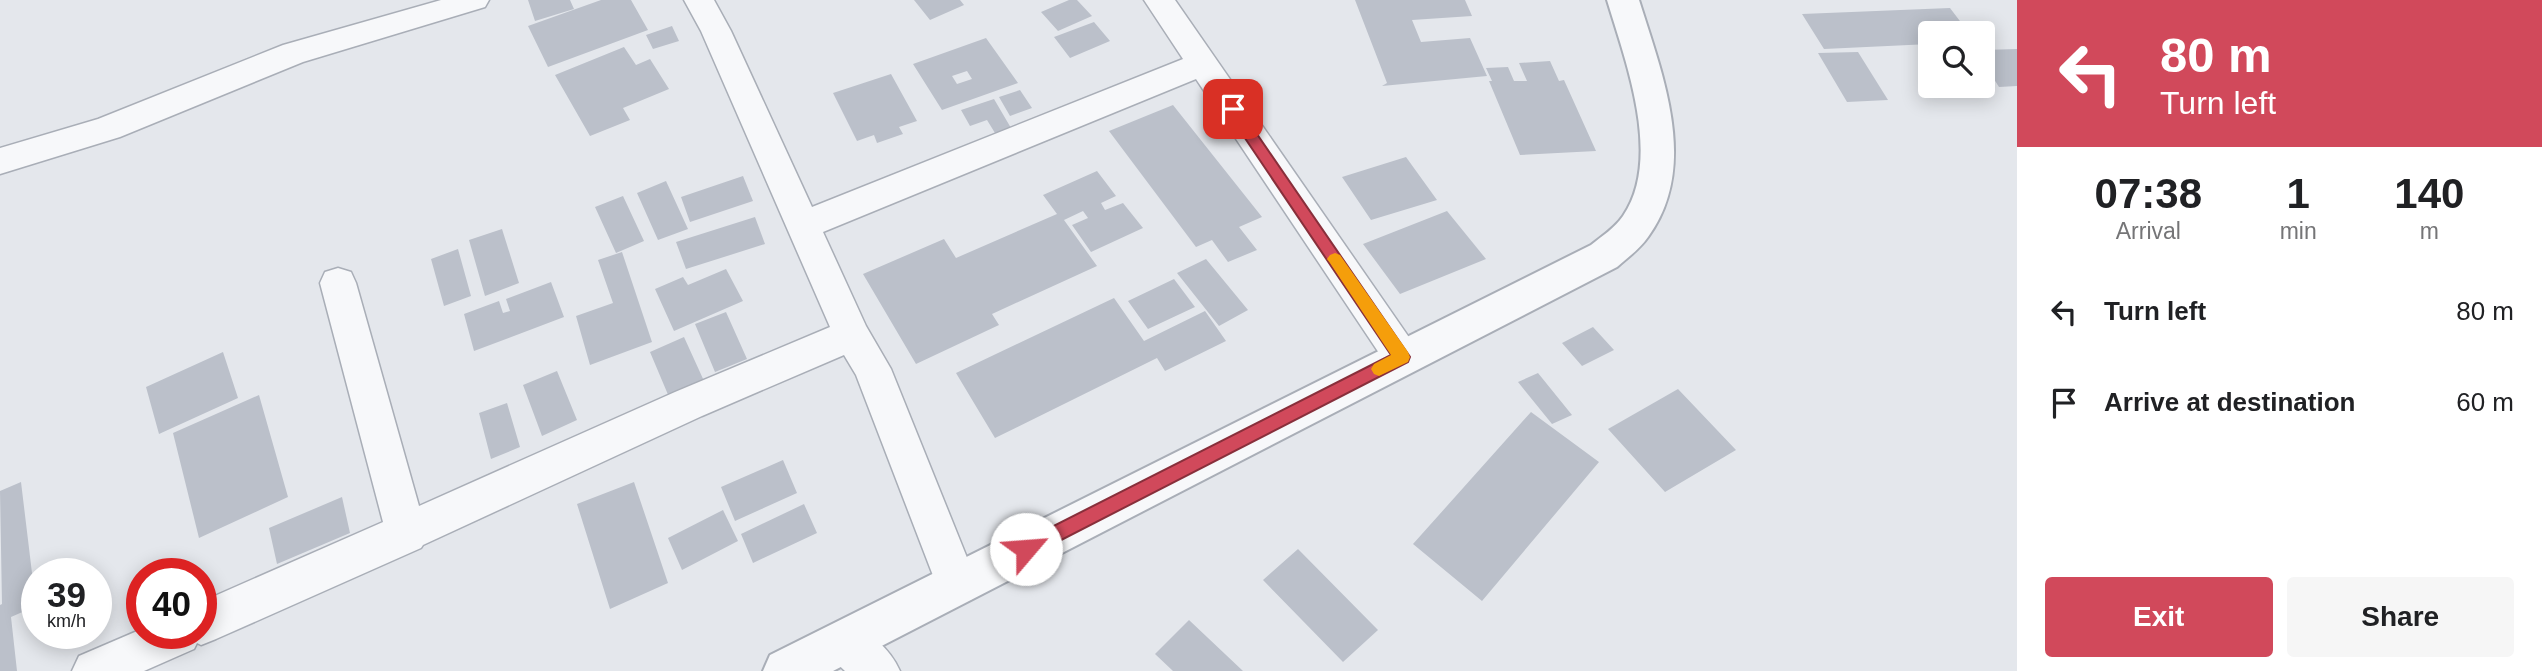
<!DOCTYPE html>
<html lang="en">
<head>
<meta charset="utf-8">
<style>
  :root { --surface:#fff; --page:#f6f6f6; --text:#202124; --muted:#757577; --accent:#d1495b }
  body { margin:0; font-family:Arial,sans-serif; background:var(--page); color:var(--text); height:100vh; display:flex; flex-direction:column; font-size:26px; white-space:nowrap }
  * { box-sizing:border-box; margin:0 }
  p { font-size:23px; color:var(--muted) }
  .icon { flex:none; width:38px; height:38px; fill:none; stroke:currentColor; stroke-width:2; stroke-linecap:round; stroke-linejoin:round }
  .map { position:relative; flex:1; overflow:hidden }
  .details { display:flex; flex-direction:column; background:var(--surface); width:525px }
  .details>* { flex:none }
  .hud { background:#d1495b; color:#fff; overflow:hidden }
  .buttons { position:absolute; left:1918px; top:21px; display:grid; gap:14px }
  .buttons a { display:grid; place-items:center; width:77px; height:77px; border-radius:7px; background:var(--surface); box-shadow:0 4px 18px #0003; font-size:35px }
  .speed { position:absolute; left:21px; top:558px; display:flex; gap:14px; font-size:35px; font-weight:700; text-align:center }
  .speed>* { display:grid; place-content:center; width:91px; height:91px; border-radius:50%; background:var(--surface); box-shadow:0 4px 18px #0003; line-height:1 }
  .speed small { font-size:18px; font-weight:400 }
  .speed .limit { border:10px solid #d22; background:#fff; color:#111 }
  .pin { position:absolute; display:grid; place-items:center; width:60px; height:60px; color:#fff; margin:-30px; border-radius:14px; box-shadow:0 4px 10px #0006 }
  .me { position:absolute; width:77px; margin:-38px; rotate:63deg; stroke-linejoin:round; filter:drop-shadow(0 0 5px #0008) }
  .turn { display:flex; align-items:center; gap:24px; height:147px; padding:0 28px; font-size:32px }
  .turn .icon { width:91px; height:91px; stroke-width:2.5 }
  .turn b { display:block; font-size:49px; line-height:60px }
  .eta { display:flex; justify-content:space-evenly; align-items:center; height:119px; text-align:center }
  .eta b { font-size:42px; font-weight:700; line-height:49px }
  .action { display:flex; gap:14px; margin-top:auto; padding:14px 28px }
  .action a { flex:1; height:80px; border-radius:7px; background:var(--accent); color:#fff; font-size:28px; font-weight:700; line-height:80px; text-align:center }
  .action a+a { background:var(--page); color:var(--text) }
  ul { padding:0; list-style:none }
  li { display:flex; align-items:center; gap:21px; height:91px; padding:0 28px }
  li div { flex:1 }
  li b { display:block; font-size:26px }
  li em { font-style:normal }
  main { display:flex; flex:1; min-height:0 }
  .map>svg:first-child { display:block }
  .building { fill:#bbc0ca; fill-rule:evenodd }
  .lines { fill:none; stroke-linecap:round; stroke-linejoin:round }
  .minor-casing { stroke:#a9aeb7; stroke-width:3 }
  .tertiary-casing { stroke:#a9aeb7; stroke-width:4 }
  .minor { fill:#f7f8fa; fill-rule:evenodd }
  .tertiary { fill:#f7f8fa; fill-rule:evenodd }
  .route { fill:#d1495b; stroke:#882f3b; stroke-width:2 }
  .slow { fill:#f59e0b }
</style>
</head>
<body>
<main>
<div class="map">
<svg width="2017" height="671" viewBox="0 0 2017 671">
  <rect width="100%" height="100%" fill="#e4e7ec"/>
  <path class="building" d="M528,0h42l4,9 -39,12z
    M601,0h30l17,30 -100,37 -20,-41z
    M914,0h46l4,5 -34,15z
    M1069,0h8l15,16 -34,15 -17,-19z
    M1355,0h110l7,16 -60,4 9,22 49,-4 17,38 -105,10 5,-3z
    M1950,8l19,25h-39v11l-106,5 -22,-35z
    M1094,22l16,19 -40,17 -16,-21z
    M672,26l7,15 -26,8 -7,-14z
    M986,38l32,45 -76,27 -29,-46zM967,71l5,8 -15,5 -5,-8z
    M624,47l12,18 14,-6 19,30 -46,19 7,12 -40,16 -35,-61z
    M2017,49v37l-18,1 -16,-25v-12z
    M1858,52l30,48 -41,2 -29,-49z
    M1550,61l9,20 5,-1 32,71 -76,4 -31,-74h3l-6,-13 22,-1 6,14h13l-8,-18z
    M891,74l26,47 -18,6 4,7 -26,9 -3,-8 -17,6 -24,-48z
    M1020,90l12,18 -22,8 -11,-19z
    M994,99l17,29 -16,5 -8,-13 -17,6 -9,-16z
    M1173,105l89,112 -23,10 18,23 -29,12 -16,-22 -16,7 -87,-116z
    M1406,157l31,43 -66,20 -29,-43z
    M1097,171l19,25 -15,7 4,7 18,-7 20,25 -52,24 -19,-27 16,-7 -5,-7 -19,9 33,46 -105,48 7,11 -83,39 -53,-90 81,-35 12,19 101,-44 -14,-19z
    M743,176l10,25 -63,21 -9,-25z
    M666,181l22,48 -30,11 -21,-47z
    M623,196l21,45 -28,12 -21,-46z
    M1447,211l39,48 -86,35 -37,-50z
    M755,217l10,27 -79,25 -10,-27z
    M502,229l17,54 -34,13 -16,-56z
    M458,249l13,47 -27,10 -13,-47z
    M622,252l30,90 -62,23 -14,-49 37,-13 -15,-43z
    M1206,259l42,51 -29,16 -42,-53z
    M726,269l17,32 -69,30 -19,-42 28,-12 5,8z
    M1174,279l21,28 -47,22 -20,-28z
    M551,282l13,35 -90,34 -10,-37 35,-13 4,12 7,-2 -4,-12z
    M1114,298l30,43 61,-30 21,30 -61,30 -8,-13 -162,80 -39,-65z
    M726,312l21,47 -32,13 -20,-48z
    M1593,327l21,23 -32,16 -20,-23z
    M684,337l20,44 -35,16 -19,-45z
    M223,352l15,46 -79,36 -13,-47z
    M557,371l20,49 -35,16 -19,-51z
    M1538,373l34,42 -20,9 -34,-42z
    M1678,389l58,61 -71,42 -57,-63z
    M259,395l29,102 -89,41 -26,-105z
    M507,403l13,44 -29,12 -12,-46z
    M1531,412l68,50 -117,139 -69,-57z
    M783,460l14,33 -62,28 -14,-34z
    M21,482l15,124 -25,11 6,54h-17v-66l2,-1 -2,-113z
    M634,482l34,101 -58,26 -33,-105z
    M342,497l8,36 -73,31 -8,-36z
    M804,504l13,29 -64,30 -12,-29z
    M723,510l15,31 -56,29 -14,-32z
    M1298,549l80,81 -35,32 -80,-82z
    M1189,620l54,51h-70l-18,-17z"/>
  <g class="lines">
    <g class="minor-casing">
      <path id="minor" d="M441,0h48l-4,7 -182,55 -183,75 -120,37v-26l98,-29 185,-74z
        M684,0h30l17,31 81,176 371,-148 -39,-59h31l240,346 6,11 -6,11 -13,5 -13,-5 -193,-289 -373,153 43,94 25,43 87,216 -6,14 -15,6 -15,-6 -86,-224 -12,-20 -142,61 -279,129 -2,3 -205,91 -15,6 -4,-2 -3,6 -50,22h-72l7,-15 63,-27v5h59v-32l182,-80 -63,-239 5,-11 13,-4 13,4 5,11 63,223 256,-114 155,-65 -129,-296z
        M845,621c23,9 45,27 55,50h-55l-15,-14 -6,-15 6,-15z"/>
    </g>
    <g class="tertiary-casing">
      <path id="tertiary" d="M1607,0h32c23,74 61,166 9,237 -8,12 -20,20 -31,30l-784,404h-70l7,-16 821,-410c11,-9 24,-17 32,-29 40,-58 2,-156 -16,-216z"/>
    </g>
    <use href="#minor" class="minor"/>
    <use href="#tertiary" class="tertiary"/>
  </g>
  <path class="route" d="M1233,104l4,1 173,252 -2,5 -376,193 -6,2 -6,-2 -3,-6 3,-6 371,-188 -163,-242v-8z"/>
  <path class="slow" d="M1335,253l5,2 68,97 2,5 -2,5 -29,14 -5,-2 -3,-5 3,-5 17,-9 -61,-92 -3,-4 3,-4z"/>
</svg>
<div class="buttons">
<a><svg class="icon" aria-label="search" viewBox="0 0 24 24"><circle cx="10" cy="10" r="6"/><path d="M15 15l6 6"/></svg></a>
</div>
<div class="speed"><div>39<small>km/h</small></div><div class="limit">40</div></div>
<div class="pin" style="left:1233px;top:109px;background:#d93025"><svg class="icon" aria-label="arrive" viewBox="0 0 24 24"><path d="M6 21V4h12l-3 4 3 4H6"/></svg></div>
<svg class="me" style="left:1026px;top:549px" viewBox="-20 -20 40 40"><circle r="19" fill="#fff"/><path d="M0-13L10 11 0 6-10 11z" fill="#d1495b"/></svg>
</div>
<section class="details">
<div class="hud">
<div class="turn"><svg class="icon" aria-label="left" viewBox="0 0 24 24"><path d="M17 20v-9H6M10 6l-5 5 5 5"/></svg><div><b>80 m</b>Turn left</div></div>
</div>
<div class="eta">
<div><b>07:38</b><p>Arrival</p></div>
<div><b>1</b><p>min</p></div>
<div><b>140</b><p>m</p></div>
</div>
<ul>
<li><svg class="icon" aria-label="left" viewBox="0 0 24 24"><path d="M17 20v-9H6M10 6l-5 5 5 5"/></svg><div><b>Turn left</b></div><em>80 m</em></li>
<li><svg class="icon" aria-label="arrive" viewBox="0 0 24 24"><path d="M6 21V4h12l-3 4 3 4H6"/></svg><div><b>Arrive at destination</b></div><em>60 m</em></li>
</ul>
<div class="action"><a>Exit</a><a>Share</a></div>
</section>
</main>
</body>
</html>
